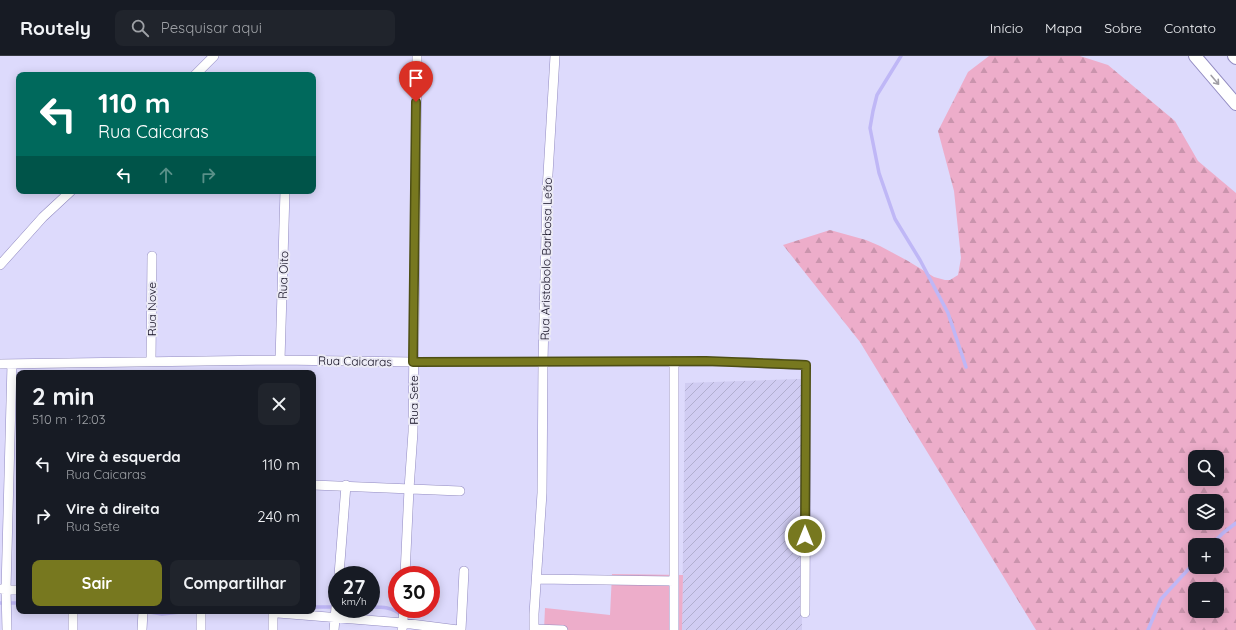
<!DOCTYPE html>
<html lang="pt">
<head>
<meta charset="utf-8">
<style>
  :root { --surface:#171b24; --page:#20242c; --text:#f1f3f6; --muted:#9ea1a6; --line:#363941; --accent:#77781f }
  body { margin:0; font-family:Quicksand,sans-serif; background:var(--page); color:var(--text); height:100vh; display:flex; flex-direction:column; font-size:15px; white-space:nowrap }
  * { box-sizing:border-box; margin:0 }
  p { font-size:13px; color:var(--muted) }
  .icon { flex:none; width:22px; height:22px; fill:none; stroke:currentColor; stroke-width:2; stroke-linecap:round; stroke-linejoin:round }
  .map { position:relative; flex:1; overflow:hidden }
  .panel { position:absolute; left:16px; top:314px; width:300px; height:244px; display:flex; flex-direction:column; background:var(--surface); border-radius:8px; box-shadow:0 2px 10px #0003 }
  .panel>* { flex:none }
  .banner { position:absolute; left:16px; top:16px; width:300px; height:122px; border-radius:8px; box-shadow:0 2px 10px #0003; background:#00695c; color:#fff; overflow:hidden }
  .fabs { position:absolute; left:1188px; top:394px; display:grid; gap:8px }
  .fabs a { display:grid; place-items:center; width:36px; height:36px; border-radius:8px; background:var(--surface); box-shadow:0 2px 10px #0003; font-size:20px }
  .speed { position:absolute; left:328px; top:510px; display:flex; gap:8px; font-size:20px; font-weight:700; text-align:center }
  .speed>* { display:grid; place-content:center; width:52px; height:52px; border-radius:50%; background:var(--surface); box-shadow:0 2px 10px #0003; line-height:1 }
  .speed small { font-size:10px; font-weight:400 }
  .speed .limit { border:6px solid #d22; background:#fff; color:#111 }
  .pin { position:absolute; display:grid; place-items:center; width:34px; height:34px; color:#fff; margin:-41px -17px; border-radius:50% 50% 50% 0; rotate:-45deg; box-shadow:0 0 4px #0007 }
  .pin .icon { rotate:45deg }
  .me { position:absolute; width:44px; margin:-22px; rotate:0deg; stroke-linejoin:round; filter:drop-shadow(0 0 3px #0008) }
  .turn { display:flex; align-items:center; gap:14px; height:84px; padding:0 16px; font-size:18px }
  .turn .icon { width:52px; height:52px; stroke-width:2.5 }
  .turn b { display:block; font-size:28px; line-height:34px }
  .lanes { display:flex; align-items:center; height:38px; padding:0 16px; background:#0003; justify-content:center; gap:20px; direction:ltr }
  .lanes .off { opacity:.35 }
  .round { display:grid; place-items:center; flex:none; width:42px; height:42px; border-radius:8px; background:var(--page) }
  .overview { display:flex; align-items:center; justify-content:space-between; height:68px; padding:0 16px }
  h1 { font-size:24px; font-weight:700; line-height:30px }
  .primary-button { display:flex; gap:8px; margin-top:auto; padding:8px 16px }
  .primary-button a { flex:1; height:46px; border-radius:8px; background:var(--accent); color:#fff; font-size:16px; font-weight:700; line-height:46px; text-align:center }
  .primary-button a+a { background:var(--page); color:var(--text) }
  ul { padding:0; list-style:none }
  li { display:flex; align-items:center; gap:12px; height:52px; padding:0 16px }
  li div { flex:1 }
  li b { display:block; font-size:15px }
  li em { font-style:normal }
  header { display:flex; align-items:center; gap:24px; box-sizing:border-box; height:56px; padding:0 20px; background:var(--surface); border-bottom:1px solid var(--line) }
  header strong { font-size:19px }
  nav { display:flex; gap:22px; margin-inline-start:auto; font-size:14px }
  .search { width:280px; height:36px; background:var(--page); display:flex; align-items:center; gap:10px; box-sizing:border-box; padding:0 14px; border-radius:8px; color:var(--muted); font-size:15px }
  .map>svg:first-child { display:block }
  .industrial { fill:url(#industrial-furrows) }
  .green { fill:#edadca }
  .forest { fill:url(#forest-firs); fill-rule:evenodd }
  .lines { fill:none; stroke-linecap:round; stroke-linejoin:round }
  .stream { stroke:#bfb7f6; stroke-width:3.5 }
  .street-casing { stroke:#928bc1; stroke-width:10 }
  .secondary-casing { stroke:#928bc1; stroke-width:14 }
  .street { stroke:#fff; stroke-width:9 }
  .secondary { stroke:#fff; stroke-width:12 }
  .oneway { stroke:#9f9da5 }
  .route-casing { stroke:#4d4e14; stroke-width:10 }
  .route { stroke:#77781f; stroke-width:7 }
  .labels { text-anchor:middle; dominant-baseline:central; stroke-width:4; stroke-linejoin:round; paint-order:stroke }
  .street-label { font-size:12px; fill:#0e0a1d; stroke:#ebeaf5 }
</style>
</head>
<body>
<header>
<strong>Routely</strong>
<div class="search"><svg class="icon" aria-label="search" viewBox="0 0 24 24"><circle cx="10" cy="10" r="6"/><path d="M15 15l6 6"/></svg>Pesquisar aqui</div>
<nav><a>Início</a><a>Mapa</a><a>Sobre</a><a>Contato</a></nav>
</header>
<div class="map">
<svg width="1236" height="574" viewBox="0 0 1236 574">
  <defs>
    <pattern id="industrial-furrows" width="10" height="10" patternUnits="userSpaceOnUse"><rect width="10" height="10" fill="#d0ccf2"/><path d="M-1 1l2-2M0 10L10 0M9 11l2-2" fill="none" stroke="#b1aecf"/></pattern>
    <pattern id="forest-firs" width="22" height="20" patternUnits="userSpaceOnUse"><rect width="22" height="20" fill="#edadca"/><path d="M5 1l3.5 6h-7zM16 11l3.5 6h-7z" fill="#ca94ad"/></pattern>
  </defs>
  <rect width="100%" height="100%" fill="#dddafc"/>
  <path class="industrial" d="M801,323l1,251h-120l3,-247z"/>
  <path class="green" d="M612,518l71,1 -1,55h-138l1,-22 65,7z"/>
  <path class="forest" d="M989,0h91l28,9 67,56 23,40 38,32v437h-200l-176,-288 -77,-97 47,-15 36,10 14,6 28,15 26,16 11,3h5l8,-5 3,-17 -7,-67 -16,-60 30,-59zM1195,401h22v22h-22zM1195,445h22v22h-22zM1195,489h22v22h-22zM1195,533h22v22h-22z"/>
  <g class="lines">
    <path class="stream" d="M901,0l-24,39 -4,16 -3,17 9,45 16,46 25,41 28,53 18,54
      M1211,489l12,-12 13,-10
      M0,547h19
      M313,551h23
      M371,551c11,0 22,0 30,8
      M143,555l19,3 28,-3
      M1148,574l13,-31 34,-37"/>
    <g class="street-casing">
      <path id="street" d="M195,19l19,-19
        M0,209l43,-48 28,-26
        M280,304l5,-169
        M151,305l1,-105
        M0,308l280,-4 133,2h325l68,3 -1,248
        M313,429l147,6
        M339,519l7,-90
        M405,519l4,-86 4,-57 4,-376
        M537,523l137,2
        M0,533l19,1
        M201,555v19
        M272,555l6,2 125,10 55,7
        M534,573l29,1
        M7,574l-1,-41 6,-225
        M73,574v-19
        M142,574l1,-19
        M273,574v-18
        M334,574l3,-34
        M402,574l2,-21
        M461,574l3,-59
        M534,574v-16l8,-121 1,-131 4,-171 8,-135
        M674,574v-269"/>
    </g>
    <g class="secondary-casing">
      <path id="secondary" d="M1195,0l41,48
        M1234,0l2,2"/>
    </g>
    <use href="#street" class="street"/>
    <use href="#secondary" class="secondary"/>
  </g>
  <defs><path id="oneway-shaft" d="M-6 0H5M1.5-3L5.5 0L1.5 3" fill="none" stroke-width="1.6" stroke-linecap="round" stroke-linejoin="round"/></defs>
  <use class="oneway" href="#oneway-shaft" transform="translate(1215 24) rotate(50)"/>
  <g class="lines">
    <g class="route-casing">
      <path id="route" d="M416,46l-3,260 293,-1 100,4 -1,171"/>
    </g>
    <use href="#route" class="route"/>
  </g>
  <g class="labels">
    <g class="street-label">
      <text transform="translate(546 203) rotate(-89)">Rua Aristobolo Barbosa Leão</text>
      <text transform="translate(283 219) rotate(-88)">Rua Oito</text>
      <text transform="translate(151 253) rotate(-90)">Rua Nove</text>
      <text transform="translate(355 305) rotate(1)">Rua Caicaras</text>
      <text transform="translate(413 344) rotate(-90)">Rua Sete</text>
    </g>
  </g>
</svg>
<div class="fabs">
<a><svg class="icon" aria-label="search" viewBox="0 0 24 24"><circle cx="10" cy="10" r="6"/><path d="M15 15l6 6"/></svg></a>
<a><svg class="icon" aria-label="layers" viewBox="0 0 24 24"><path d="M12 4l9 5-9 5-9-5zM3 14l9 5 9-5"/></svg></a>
<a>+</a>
<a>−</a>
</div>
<div class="speed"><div>27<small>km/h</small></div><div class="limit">30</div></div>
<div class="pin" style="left:416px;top:46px;background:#d93025"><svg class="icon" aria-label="arrive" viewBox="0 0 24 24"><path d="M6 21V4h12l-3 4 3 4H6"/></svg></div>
<svg class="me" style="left:805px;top:480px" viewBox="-20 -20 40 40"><circle r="17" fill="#77781f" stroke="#fff" stroke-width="3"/><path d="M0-11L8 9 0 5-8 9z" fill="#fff"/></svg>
<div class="banner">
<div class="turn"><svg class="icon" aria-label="left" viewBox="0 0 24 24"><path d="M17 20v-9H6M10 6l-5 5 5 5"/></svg><div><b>110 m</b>Rua Caicaras</div></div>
<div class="lanes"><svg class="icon" aria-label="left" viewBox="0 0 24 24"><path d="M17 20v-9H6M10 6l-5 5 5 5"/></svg><svg class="icon off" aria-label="ahead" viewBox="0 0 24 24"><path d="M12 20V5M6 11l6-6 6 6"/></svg><svg class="icon off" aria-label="right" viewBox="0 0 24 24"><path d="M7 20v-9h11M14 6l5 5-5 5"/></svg></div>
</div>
<section class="panel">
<div class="overview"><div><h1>2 min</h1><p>510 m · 12:03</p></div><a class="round"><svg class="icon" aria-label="close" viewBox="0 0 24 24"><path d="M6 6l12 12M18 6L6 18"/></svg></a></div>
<ul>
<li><svg class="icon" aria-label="left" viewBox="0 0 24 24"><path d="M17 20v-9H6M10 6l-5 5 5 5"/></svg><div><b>Vire à esquerda</b><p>Rua Caicaras</p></div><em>110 m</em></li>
<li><svg class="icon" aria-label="right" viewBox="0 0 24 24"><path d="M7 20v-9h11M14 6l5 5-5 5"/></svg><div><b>Vire à direita</b><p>Rua Sete</p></div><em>240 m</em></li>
</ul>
<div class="primary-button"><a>Sair</a><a>Compartilhar</a></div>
</section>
</div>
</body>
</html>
